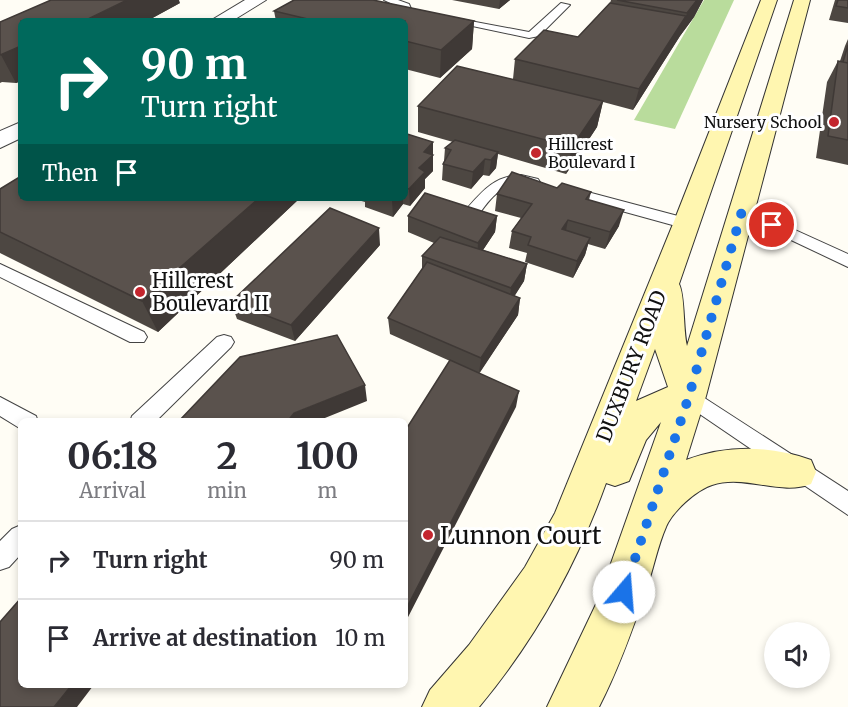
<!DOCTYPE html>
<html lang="en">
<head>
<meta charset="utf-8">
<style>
  :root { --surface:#fff; --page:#f7f7f7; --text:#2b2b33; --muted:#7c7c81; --line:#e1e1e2 }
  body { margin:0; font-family:Merriweather,serif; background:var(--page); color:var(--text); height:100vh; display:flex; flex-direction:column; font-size:22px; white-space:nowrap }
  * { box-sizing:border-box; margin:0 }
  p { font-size:20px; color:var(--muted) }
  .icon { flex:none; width:33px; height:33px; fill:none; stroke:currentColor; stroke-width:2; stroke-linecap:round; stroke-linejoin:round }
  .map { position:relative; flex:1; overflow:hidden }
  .drawer { position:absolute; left:18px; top:418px; width:390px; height:270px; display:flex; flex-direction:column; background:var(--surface); border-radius:9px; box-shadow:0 3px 9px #0003 }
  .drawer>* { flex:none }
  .hud { position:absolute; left:18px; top:18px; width:390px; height:183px; border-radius:9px; box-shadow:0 3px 9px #0003; background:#00695c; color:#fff; overflow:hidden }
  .controls { position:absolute; left:764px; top:622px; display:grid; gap:12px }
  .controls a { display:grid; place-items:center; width:66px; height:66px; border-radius:50%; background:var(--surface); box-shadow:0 3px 9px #0003; font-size:30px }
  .pin { position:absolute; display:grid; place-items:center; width:51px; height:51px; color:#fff; margin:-26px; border:3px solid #fff; border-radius:50%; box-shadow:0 2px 6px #0007 }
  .me { position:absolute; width:66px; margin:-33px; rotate:18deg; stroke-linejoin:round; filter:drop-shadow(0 0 4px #0008) }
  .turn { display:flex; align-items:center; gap:21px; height:126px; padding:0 24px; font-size:27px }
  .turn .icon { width:78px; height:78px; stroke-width:2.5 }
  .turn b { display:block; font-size:42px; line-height:51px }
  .then { display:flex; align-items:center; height:57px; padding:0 24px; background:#0003; gap:12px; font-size:22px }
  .eta { display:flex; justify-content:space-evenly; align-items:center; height:102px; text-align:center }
  .eta b { font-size:36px; font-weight:700; line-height:42px }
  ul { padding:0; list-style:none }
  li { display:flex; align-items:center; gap:18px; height:78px; padding:0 24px; border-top:2px solid var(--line) }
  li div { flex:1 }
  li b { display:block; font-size:22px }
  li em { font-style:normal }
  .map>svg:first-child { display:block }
  .forest { fill:#b9dc9c }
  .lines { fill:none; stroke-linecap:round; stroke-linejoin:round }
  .lane-casing { stroke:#444; stroke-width:2 }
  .street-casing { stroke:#444; stroke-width:2 }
  .secondary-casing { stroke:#333; stroke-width:2 }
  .lane { fill:#fff; fill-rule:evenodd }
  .street { fill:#fff; fill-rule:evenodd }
  .secondary { fill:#fff6b0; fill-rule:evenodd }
  .wall { fill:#4d4742 }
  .shaded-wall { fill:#3f3936 }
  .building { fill:#5a524d; stroke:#3f3936; stroke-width:1.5 }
  .route { stroke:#1a73e8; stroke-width:10; stroke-dasharray:0 18 }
  .poi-dot { fill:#c4262e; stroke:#fff; stroke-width:2 }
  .labels { text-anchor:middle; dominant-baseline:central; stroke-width:6; stroke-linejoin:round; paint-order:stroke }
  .far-poi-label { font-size:16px; fill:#111; stroke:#fff; text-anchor:end }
  .poi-label { font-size:20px; fill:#111; stroke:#fff; text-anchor:start }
  .street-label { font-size:20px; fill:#111; stroke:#fff }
  .near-poi-label { font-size:24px; fill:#111; stroke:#fff; text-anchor:start }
</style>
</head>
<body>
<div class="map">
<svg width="848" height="707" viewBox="0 0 848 707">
  <rect width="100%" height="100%" fill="#fffdf5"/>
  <path class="forest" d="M704,0h30l-59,129 -41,-9z"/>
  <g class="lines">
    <g class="lane-casing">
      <path id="lane" d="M384,0h14l11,4 3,7 -9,2 -2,-5z
        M561,3l9,2 -31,31 -10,2 -85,-18 5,-3 80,15z
        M521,175l17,4 2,3c-8,9 -20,-1 -31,4 -15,5 -25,22 -34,33h-12l-2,-3 2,-3c18,-20 30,-37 58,-38z
        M565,186l128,34 2,4 -8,5 -127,-35 -3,-3z
        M742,206l106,48v13l-112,-53 -2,-3z
        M0,264l144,68 3,5 -3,5h-14l-130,-65z
        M224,335l7,2 3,5 -3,5 -76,75h-25l2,-6 85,-79z
        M689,388l159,103v24l-166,-113 -3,-6 3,-6z
        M0,397l36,19 2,6h-17v7l-21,-13z
        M21,525v29l-12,13 -9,3v-29l12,-12z"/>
    </g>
    <g class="street-casing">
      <path id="street" d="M245,0h21l-34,21h-22z
        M21,122v16l-21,10v-17z"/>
    </g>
    <g class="secondary-casing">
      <path id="secondary" d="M761,0h16l-98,284c6,11 4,45 8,62l107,-346h16l-104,396 -20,64c40,-15 84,-15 125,0l5,12 -5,12c-31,12 -66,-10 -99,1 -16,5 -40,27 -46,42 -8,18 -12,39 -18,57 -14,42 -29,84 -49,123h-52l51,-107 63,-178 -15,18 -17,41 -14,5 -9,-3c-29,81 -71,157 -127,224h-57l8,-17 39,-45 56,-78 30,-54 118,-289zM655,349l13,38 -32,14z"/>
    </g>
    <use href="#lane" class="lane"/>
    <use href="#street" class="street"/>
    <use href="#secondary" class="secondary"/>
  </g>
  <path class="wall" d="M294,0h79l101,21 -2,28 -32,29 -35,-9v-48h-129l-2,-10z
    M452,0h58l-11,9z
    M611,0h92l-9,17 -14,19 -47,74 -30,-8 -6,25 -31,47 -68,-20 -2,14 -7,8 -6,-1 -12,14 -29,-9 1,-16 1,-3 1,-13 8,-6 -35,-10v-26l95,-27 2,-20 63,-22 32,-34z
    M835,0h13v23l-19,-3z
    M180,3l-33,18h-126v60l-5,2 -14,-1 -2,1v-61z
    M848,39v126l-32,-7 11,-76 11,-21h2l5,-15z
    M405,136l28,6v29l-8,8v9l-15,18 -7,-2 -10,13 -28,-10v-5l-14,-4h54z
    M557,188l34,4 -2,8 30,26 -14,23 -17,-5 -3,11 -12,23 -48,-16 2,-9 -18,-5 3,-17 9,-13 -26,-7 2,-17z
    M0,189l21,9h279l-142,134 -158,-79z
    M408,216h89l-2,16 -12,18 44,14 -3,17 -10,15 6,2 -2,17 -39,58 37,34 -66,-46 -60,-27 -2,-16 34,-49v-13l12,-13 -26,-11z
    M380,245l-85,96 -58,-22 -6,-17z"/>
  <path class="shaded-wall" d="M127,0h52l1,3 -33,18h-63z
    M500,0h10l-11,9z
    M697,0h6l-9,17 -14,19 7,-23z
    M686,16l-6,20 -47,74 6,-21z
    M474,21l-2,28 -32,29 1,-28z
    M21,46v35l-5,2 -15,-28z
    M603,101l-6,26 -31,47 6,-27z
    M433,142v29l-8,8v9l-15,18 -1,-17 10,-21 5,-16z
    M498,152l-2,16 -7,8 2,-16z
    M485,159l-2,16 -12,14 2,-17z
    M259,198h41l-142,134 -16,-31z
    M394,198h9v6l-10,13 -1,-17z
    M624,210l-5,16 -14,23 5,-17z
    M497,216l-2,16 -18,27 1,-16z
    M568,220l-3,16 -3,-7z
    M379,228l1,17 -85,96 -4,-16z
    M590,238l-5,17 -12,23 4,-17z
    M527,264l-3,17 -15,24 2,-17z
    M520,298l-2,17 -39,59 2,-16z
    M365,385l2,16 -52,21h-28l7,-9z
    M519,391l-3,16 -111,216v-12z
    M71,686h22l-16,21h-23z"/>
  <path class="building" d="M51,0h76l-43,21h-63v25l-21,9v-33z
    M294,0h79l101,21 -33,29 -36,-9v-20h-89l-42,-10z
    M617,0h80l-10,13z
    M838,0h10v8l-12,-2z
    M610,3l76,13 -47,73 -124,-30 29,-29 34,7z
    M848,45v18l-5,-1z
    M838,61l10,2v77l-20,-4z
    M457,66l146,35 -31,46 -154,-41z
    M407,134l26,8 -9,10 9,3 -14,13 6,4 -16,17 -4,-1v-52z
    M455,140l43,12 -7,8 -6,-1 -12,13 -30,-8 8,-14 -6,-2z
    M512,172l45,16 5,-5 29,9 -5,7 38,11 -14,22 -42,-12 -6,9 28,9 -13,23 -49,-16 3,-8 -19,-6 20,-27 -35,-10z
    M21,176v22h238l-117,103 -142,-69v-43z
    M425,193l72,23 -19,27 -70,-27z
    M330,208l49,20 -88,97 -60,-23z
    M440,237l87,27 -16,24 -89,-32z
    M427,262l93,36 -39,60 -93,-40z
    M337,335l28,50 -71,28 -7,9h-109l62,-65z
    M450,360l69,31 -114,220v-180z
    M21,598v88h50l-17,21h-54v-85z"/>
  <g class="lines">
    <path class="route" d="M624,592l65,-196 53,-185 30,14"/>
  </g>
  <g class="poi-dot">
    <circle cx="834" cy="122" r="6"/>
    <circle cx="536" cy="153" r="6"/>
    <circle cx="140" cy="292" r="6"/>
    <circle cx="428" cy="535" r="6"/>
  </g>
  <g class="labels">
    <g class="far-poi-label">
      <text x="822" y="122">Nursery School</text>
      <text x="548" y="144" text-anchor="start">Hillcrest<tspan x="548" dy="18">Boulevard I</tspan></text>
    </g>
    <g class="poi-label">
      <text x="152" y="280">Hillcrest<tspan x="152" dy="23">Boulevard II</tspan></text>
    </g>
    <g class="street-label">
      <text transform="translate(631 366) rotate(-69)">DUXBURY ROAD</text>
    </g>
    <g class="near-poi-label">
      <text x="440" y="535">Lunnon Court</text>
    </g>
  </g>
</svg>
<div class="controls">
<a><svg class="icon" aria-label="sound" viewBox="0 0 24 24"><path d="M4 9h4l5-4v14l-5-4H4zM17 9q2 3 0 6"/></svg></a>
</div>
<div class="pin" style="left:772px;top:225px;background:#d93025"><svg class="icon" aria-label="arrive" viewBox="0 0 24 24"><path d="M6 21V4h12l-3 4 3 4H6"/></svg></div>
<svg class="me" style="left:624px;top:592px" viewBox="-20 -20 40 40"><circle r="19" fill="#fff"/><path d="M0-13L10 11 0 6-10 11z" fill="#1a73e8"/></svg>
<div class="hud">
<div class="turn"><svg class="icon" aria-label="right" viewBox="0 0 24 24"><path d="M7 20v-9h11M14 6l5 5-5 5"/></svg><div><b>90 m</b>Turn right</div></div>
<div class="then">Then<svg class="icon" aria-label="arrive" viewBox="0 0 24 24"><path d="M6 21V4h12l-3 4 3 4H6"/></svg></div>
</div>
<section class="drawer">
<div class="eta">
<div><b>06:18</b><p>Arrival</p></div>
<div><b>2</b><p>min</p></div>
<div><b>100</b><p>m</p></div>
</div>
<ul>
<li><svg class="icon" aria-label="right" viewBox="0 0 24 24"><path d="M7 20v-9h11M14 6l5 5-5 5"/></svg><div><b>Turn right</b></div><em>90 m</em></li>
<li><svg class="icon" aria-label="arrive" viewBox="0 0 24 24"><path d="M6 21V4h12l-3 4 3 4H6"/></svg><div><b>Arrive at destination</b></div><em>10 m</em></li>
</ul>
</section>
</div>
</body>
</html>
